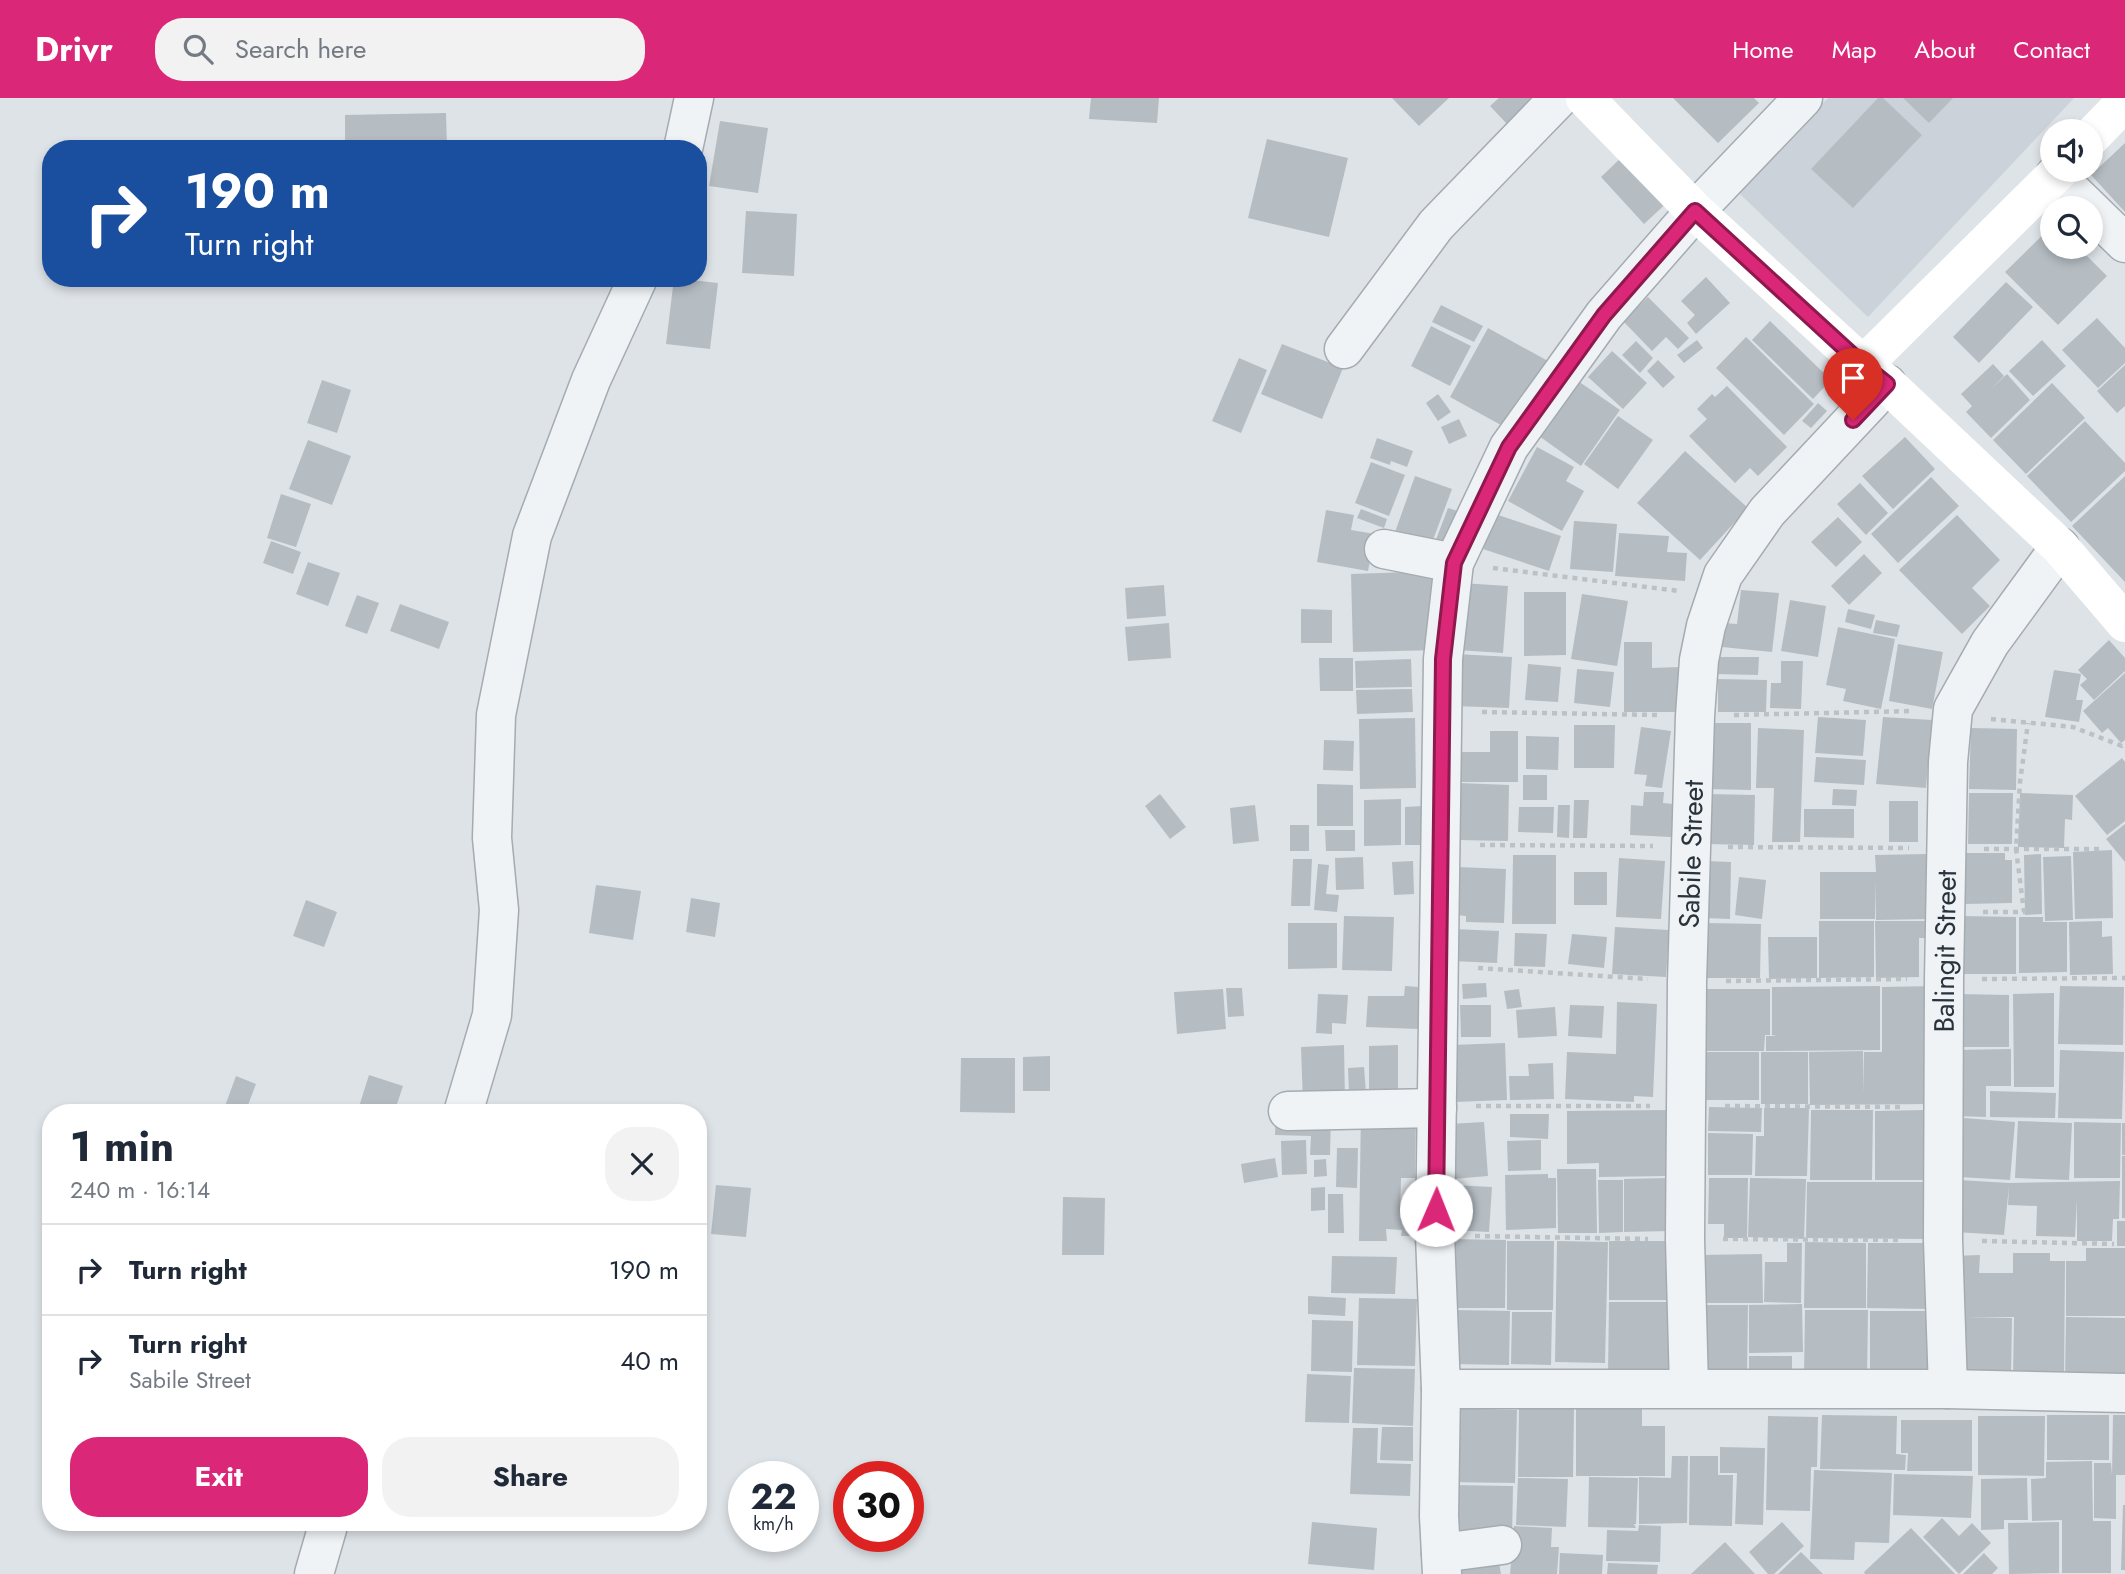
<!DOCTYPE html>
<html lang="en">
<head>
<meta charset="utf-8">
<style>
  :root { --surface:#fff; --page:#f2f2f3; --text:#1f2937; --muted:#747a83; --line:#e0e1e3; --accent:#db2777 }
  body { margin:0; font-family:Jost,sans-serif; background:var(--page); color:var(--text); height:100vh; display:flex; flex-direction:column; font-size:26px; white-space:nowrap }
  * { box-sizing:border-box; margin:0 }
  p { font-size:23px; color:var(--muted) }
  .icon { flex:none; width:38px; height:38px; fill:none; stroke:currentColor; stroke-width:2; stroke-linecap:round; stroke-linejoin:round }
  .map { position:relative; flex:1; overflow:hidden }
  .details { position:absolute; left:42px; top:1006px; width:665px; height:427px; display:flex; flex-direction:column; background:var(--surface); border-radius:28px; box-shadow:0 4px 10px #0003 }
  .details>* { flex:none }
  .hud { position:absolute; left:42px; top:42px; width:665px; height:147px; border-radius:28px; box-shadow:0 4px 10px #0003; background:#1a4fa0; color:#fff; overflow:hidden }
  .controls { position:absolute; left:2040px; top:21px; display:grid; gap:14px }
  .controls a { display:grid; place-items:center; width:63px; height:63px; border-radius:50%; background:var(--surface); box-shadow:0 4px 10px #0003; font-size:35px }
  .speed { position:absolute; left:728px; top:1363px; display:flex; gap:14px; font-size:35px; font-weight:700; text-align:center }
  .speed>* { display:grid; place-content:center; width:91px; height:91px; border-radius:50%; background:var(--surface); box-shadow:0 4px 10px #0003; line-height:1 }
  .speed small { font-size:18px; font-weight:400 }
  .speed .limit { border:10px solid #d22; background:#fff; color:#111 }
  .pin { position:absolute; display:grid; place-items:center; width:60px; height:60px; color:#fff; margin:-72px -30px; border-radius:50% 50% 50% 0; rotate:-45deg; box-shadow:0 0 7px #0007 }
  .pin .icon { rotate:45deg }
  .me { position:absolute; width:77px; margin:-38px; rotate:1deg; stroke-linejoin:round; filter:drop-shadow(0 0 5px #0008) }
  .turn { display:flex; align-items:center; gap:24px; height:147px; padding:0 28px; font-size:32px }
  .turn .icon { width:91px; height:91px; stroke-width:2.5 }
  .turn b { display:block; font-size:49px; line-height:60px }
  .round { display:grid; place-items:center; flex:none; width:74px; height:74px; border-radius:28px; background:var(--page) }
  .summary { display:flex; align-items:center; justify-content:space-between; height:119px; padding:0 28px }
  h1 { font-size:42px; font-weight:700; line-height:52px }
  .button { display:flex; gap:14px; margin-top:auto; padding:14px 28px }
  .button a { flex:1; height:80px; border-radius:28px; background:var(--accent); color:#fff; font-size:28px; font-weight:700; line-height:80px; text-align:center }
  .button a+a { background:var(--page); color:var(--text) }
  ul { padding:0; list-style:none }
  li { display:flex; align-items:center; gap:21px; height:91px; padding:0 28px; border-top:2px solid var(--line) }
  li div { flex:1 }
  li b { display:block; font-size:26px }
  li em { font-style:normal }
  header { display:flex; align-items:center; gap:42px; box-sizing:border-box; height:98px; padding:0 35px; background:var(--accent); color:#fff }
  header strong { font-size:33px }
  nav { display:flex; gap:38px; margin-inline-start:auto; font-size:24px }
  .search { width:490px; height:63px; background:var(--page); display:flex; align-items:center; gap:18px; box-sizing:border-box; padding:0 24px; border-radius:28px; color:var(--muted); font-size:26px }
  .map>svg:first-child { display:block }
  .built { fill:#ccd2d9 }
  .building { fill:#b5bdc3 }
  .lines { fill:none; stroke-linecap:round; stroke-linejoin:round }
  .street-casing { stroke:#a4abb1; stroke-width:41 }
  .path { stroke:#bcc1c5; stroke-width:4.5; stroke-dasharray:5 5; stroke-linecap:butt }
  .street { stroke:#f0f3f5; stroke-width:38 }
  .secondary { stroke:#fff; stroke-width:38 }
  .route-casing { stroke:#8e194d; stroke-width:18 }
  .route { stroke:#db2777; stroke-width:12 }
  .labels { text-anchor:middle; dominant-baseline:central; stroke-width:6; stroke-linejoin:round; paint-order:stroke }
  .street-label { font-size:28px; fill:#28333d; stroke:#edf1f5 }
</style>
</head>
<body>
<header>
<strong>Drivr</strong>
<div class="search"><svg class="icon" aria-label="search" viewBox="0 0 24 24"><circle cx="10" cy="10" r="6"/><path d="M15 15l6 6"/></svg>Search here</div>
<nav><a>Home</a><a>Map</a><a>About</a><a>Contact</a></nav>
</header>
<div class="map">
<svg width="2125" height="1476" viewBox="0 0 2125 1476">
  <rect width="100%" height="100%" fill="#dee3e7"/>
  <path class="built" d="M1828,0h246l-206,219 -130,-125z"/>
  <path class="building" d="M1091,0h68l-2,25 -68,-4z
    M1392,0h57l-30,28z
    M1499,0h36l-28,26 -17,-18z
    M1673,0h81l5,5 -41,40z
    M1878,0h5l39,37 -69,73 -42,-39z
    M1903,0h50l-24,25z
    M446,15l1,36h-102v-34z
    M720,23l48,7 -10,65 -49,-7z
    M1267,41l81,19 -19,79 -81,-19z
    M2125,45v69l-34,-37z
    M1627,54l44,47 -27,25 -43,-47z
    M746,113l51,3 -3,62 -52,-3z
    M2053,127v22h25l29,29 -49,49 -53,-53z
    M1706,179l24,26 -34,31 -9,-11 8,-8 -14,-14z
    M674,180l44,5 -8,66 -44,-5z
    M2006,184l27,25 -54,56 -26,-26z
    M1648,199l41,41 -11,11 -12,-12 -14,14 -29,-30z
    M1441,207l42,21 -9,16 -42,-20z
    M2097,220l28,30v15l-27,25 -36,-38z
    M1770,223l61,59 -18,19 -61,-59z
    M1431,228l40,20 -21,40 -39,-20z
    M1488,230l60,33 -38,69 -60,-33z
    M1746,239l68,67 -30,31 -68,-67z
    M1697,242l6,8 -19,15 -7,-8z
    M2042,242l24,26 -33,30 -24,-25z
    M1636,243l17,17 -13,15 -18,-18z
    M1282,246l61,24 -21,51 -61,-25z
    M1612,253l35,32 -24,26 -35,-32z
    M1239,260l28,12 -26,63 -29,-12z
    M1658,262l17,17 -12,11 -16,-17z
    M1993,266l11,12 -15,15 18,-17 23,26 -39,38 -25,-26 6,-6 -11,-12z
    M2125,267v41l-8,7 -20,-22z
    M322,282l29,10 -14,43 -30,-10z
    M1578,283l42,29 -39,56 -42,-30z
    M2052,285l33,35 -59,56 -33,-34z
    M1727,288l60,61 -29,29 -8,-8 -15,15 -46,-47 18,-17 -10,-10 15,-15 3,3z
    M1438,296l13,18 -13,9 -12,-18z
    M1818,305l9,8 -16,17 -9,-7z
    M1618,318l35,24 -35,49 -34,-25z
    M1459,321l8,17 -18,8 -8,-17z
    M2085,323l40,42v8l-54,51 -44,-46z
    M1905,339l30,32 -42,40 -31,-33z
    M1377,340l36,13 -6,16 -16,-6 -1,4 -20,-7z
    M308,342l43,16 -19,49 -43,-16z
    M1537,349l37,20 -8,14 18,10 -22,40 -54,-30z
    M1685,353l63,57 -48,52 -63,-57z
    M1371,364l34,13 -16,41 -34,-13z
    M1415,378l37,13 -22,59 -36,-13z
    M2125,378v106l-53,-56z
    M1931,379l28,29 -61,57 -27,-29z
    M1860,385l28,30 -22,22 -29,-31z
    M281,396l30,10 -15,43 -29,-9z
    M1448,410l16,5 -14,35 -15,-6z
    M1361,411l26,10 -3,9 -27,-10z
    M1326,412l28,5 -3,15 24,4 -7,37 -51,-9z
    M1495,416l66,22 -12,35 -66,-22z
    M1957,417l43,45 -28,28 18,18 -28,28 -63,-64z
    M1838,419l24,25 -26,25 -25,-25z
    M1574,423l43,3 -4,48 -43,-3z
    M1619,435l50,3 -2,16 20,1 -2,28 -70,-5z
    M271,443l30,11 -8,22 -30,-11z
    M1864,456l18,19 -33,32 -18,-19z
    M308,464l32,11 -12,33 -32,-12z
    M1439,473l1,79 -87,2 -2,-78z
    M1461,485l47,3 -5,67 -46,-3z
    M1164,487l2,31 -39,3 -2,-31z
    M1741,492l38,3 -7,59 -50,-5 2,-24 13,1z
    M1524,494h42v63l-42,1z
    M1582,496l46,7 -11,65 -46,-7z
    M357,497l22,8 -12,31 -22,-8z
    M1790,502l36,6 -8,51 -37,-6z
    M400,506l49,18 -10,27 -49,-18z
    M1301,511l31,1v33h-31z
    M1848,511l27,6 -4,14 -26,-7z
    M1876,522l24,5 -3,12 -24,-4z
    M1169,525l2,35 -43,3 -3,-34z
    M1838,529l57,12 -14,70 -38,-8 3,-12 -20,-4z
    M2109,542l16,18v13l-31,29 -14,-15 7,-6 -9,-9z
    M1624,544h28v26l27,-1v45h-55z
    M1898,546l45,8 -11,57 -43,-8z
    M1456,556l56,3 -3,51 -55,-2z
    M1714,559h45l-1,18 -44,-1z
    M1319,560h34v33h-33z
    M1411,561l1,28 -56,1 -1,-27z
    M1781,563h22l-2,48 -31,-1 1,-25h10z
    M1528,566l33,3 -3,35 -33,-2z
    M1577,571l37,3 -4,35 -36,-4z
    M2054,572l27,4 -5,26h7l-4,22 -34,-5z
    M2125,575v67l-4,3 -13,-15 -6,5 -19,-22z
    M1718,581l49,1 -1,32h-48z
    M1412,591l1,23 -56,2 -1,-24z
    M1818,619l48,3 -3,36 -48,-3z
    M1883,619l49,3 -6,68 -50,-4z
    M1415,620l1,70 -56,1 -1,-70z
    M1705,625h46v67l-46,-1z
    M1574,627h41l-1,43h-40z
    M1641,629l30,4 -9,57 -17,-2 2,-11 -13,-1z
    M1758,630l46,2 -4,112h-28l2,-54h-18z
    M1971,630l46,1 -1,61 -47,-1z
    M1490,633h28v51h-63l-1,-30h36z
    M1526,638l33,1 -1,33 -32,-1z
    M1324,642l30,1 -1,30 -30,-1z
    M1816,659l50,3 -2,25 -50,-3z
    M2122,660l3,4v59l-18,14 -32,-39z
    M1523,677h24v25h-24z
    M1459,685l50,2 -1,56 -50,-1z
    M1317,686l36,1v41h-36z
    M1833,691l24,1 -1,16 -24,-1z
    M1644,694h20l-1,11 10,1 -2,33 -41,-2 1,-30 12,1z
    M1969,695h44l-1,51h-44z
    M2020,695l53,2 -1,25 -7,-1 -1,29 -46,-1z
    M1160,696l26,33 -16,12 -25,-33z
    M1706,696l49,1 -1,50 -49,-1z
    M1401,701v46l-37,1v-46z
    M1574,702h15l-2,38h-14z
    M1889,703h29v41h-29z
    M1255,707l4,36 -26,3 -3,-36z
    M1558,707h12l-1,33 -12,-1z
    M1423,708l1,39h-19v-38z
    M1519,709h35l-1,26 -35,-1z
    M1804,711h50v29l-50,-1z
    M2125,726v38l-19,-23z
    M1290,727h19v26h-19z
    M1325,732h30v21h-29z
    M2112,752l1,68 -38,1 -2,-67z
    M1964,755h41v7h7v43l-48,1z
    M1928,756l1,65 -53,1 -1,-40v39h-55v-47h56l-1,-17z
    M2041,756l1,60 -17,1 -1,-60z
    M1513,757h43v69h-44z
    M2071,758l2,64 -28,1 -2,-64z
    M1363,759l1,32 -28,1 -1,-32z
    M1619,760l46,3 -4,58 -45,-2z
    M1293,761h19l-2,47h-19z
    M1413,763l1,33 -20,1 -2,-33z
    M1706,763l25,1 -1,57 -25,-1z
    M1318,766l11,1 -3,29 13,1 -2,17 -23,-2z
    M1458,769l48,2 -2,54 -38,-1v-6l-10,-1z
    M1574,774h33v33h-33z
    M1739,779l27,3 -4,39 -27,-4z
    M596,787l45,6 -8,49 -44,-7z
    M691,800l29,5 -5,34 -29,-5z
    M306,802l31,12 -13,35 -31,-11z
    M1344,818l50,1 -2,54 -50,-1z
    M1961,818l55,1v57h-56z
    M2019,819h24v5h24v50l-48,1z
    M1819,823h55v56l-55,1z
    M1875,823h54v17h-10v39l-43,1z
    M2102,823v16l10,-1 1,38 -43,1 -1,-53z
    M1288,825h49v45l-49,1z
    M1706,825l55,1 -1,54h-55z
    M1615,829l54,3 -3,47 -54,-3z
    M1454,831l45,2 -2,32 -45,-2z
    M1515,835l32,1 -2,33 -31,-1z
    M1572,836l35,3 -3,31 -36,-4z
    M1768,839h49v41l-48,1z
    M1486,885l1,14 -24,2 -1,-15z
    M1405,888l14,1 -1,42 -52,-2 2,-31h36z
    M1880,888v64l-114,1v-15h11l-5,-1v-48z
    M1934,888l-1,118 -123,1 -1,-53 54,-1 1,42v-41h18v-65z
    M2060,888l64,1 -1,58 -65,-1z
    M1226,890h16l2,28 -16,1z
    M1223,891l3,40 -49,5 -3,-42z
    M1519,891l3,18 -15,2 -3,-18z
    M1697,891h73v46h-5l-1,16h-67z
    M2054,895v94h-40l-1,-93z
    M1318,896l30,1 -2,29 -14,-1v11l-16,-1z
    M1958,896l51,1v52h-51z
    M1617,904l40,2 -4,93 -19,-1v6l-69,-3 2,-47 49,2z
    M1460,907h31v32h-30z
    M1570,907l34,1 -2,32 -34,-2z
    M1555,909l2,29 -39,2 -2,-28z
    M1505,945l2,57 -53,2 -2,-57z
    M1344,947l1,56 -42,2 -2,-56z
    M1398,947v46l-29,1v-46z
    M2011,951v37h-25v31l-31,-1v-66z
    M2060,952l64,2 -2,67 -64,-1z
    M1699,954h60v48h-60z
    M1761,954h47v52h-47z
    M1050,958v35h-27v-34z
    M961,960h54v55l-55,-1z
    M1553,965l1,36 -44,1 -1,-24h20l-1,-12z
    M1364,969l2,26h-17l-1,-25z
    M369,977l34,11 -9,27h-37z
    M236,978l20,8 -11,29 -20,-7z
    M1990,993l66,2 -1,25 -65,-1z
    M1709,1009l53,1 -1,24 -53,-1z
    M1764,1010h45l-2,68h-52l1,-40h8z
    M1667,1012v66l-68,1v-14l-32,1v-53z
    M1811,1012h62l-1,70h-62z
    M1925,1012v70h-50v-69z
    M1361,1013l55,1 -1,66h-14l-1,39 15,1 -1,18h-13l1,-6 -16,-1 1,12h-28z
    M1276,1015l55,2 -1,40h-20l1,-19 -36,-1z
    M1510,1016h39l-1,25 -38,-2z
    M1964,1020l51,4 -5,58 -50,-3z
    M2018,1023l54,2 -3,57 -54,-2z
    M1484,1024l4,54 -35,3 -4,-55z
    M2074,1024l47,1 -1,55h-46z
    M2122,1025h3v32h-3z
    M1708,1035l45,1 -1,41h-44z
    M1306,1042l1,34 -25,1 -1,-34z
    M1541,1042v30l-33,1 -1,-30z
    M1337,1050h21l-1,40 -21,-1z
    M2122,1058h3v62h-3z
    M1275,1060l3,19 -34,6 -3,-19z
    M1326,1061l1,17 -13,1v-17z
    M1557,1071h39l1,64h-39z
    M1548,1076v4h8v50l-50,2 -1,-55z
    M1669,1080l2,53 -47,1v-53z
    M1709,1080h39l-1,60h-23v-14h-16z
    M1750,1080l56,1 -2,60 -56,-2z
    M1598,1082h25v52l-24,1z
    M1959,1082l50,3 111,-2 -1,38h-6l-1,22h-35v-41l-2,37 -39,-1 1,-30 -29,-1 1,-19 -5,49 -49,-3z
    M1807,1084h117v57l-118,-1z
    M716,1087l35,3 -5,49 -35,-3z
    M1452,1087l40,2 -3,45 -40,-2z
    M1325,1089v23l-14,1v-23z
    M1328,1096h15l1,39h-16z
    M1063,1099l42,1 -1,57h-42z
    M2117,1123h8v25h-8z
    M1448,1141l58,1 -1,68h-58z
    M1507,1143h47l-1,69h-46z
    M1557,1143l51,1 -3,121 -50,-1z
    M1609,1143h66l-1,59h-65z
    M1805,1144l61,1v65h-62z
    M1787,1145h15l-1,60 -37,-1 1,-40h22z
    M1868,1145h62l-1,66 -62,-1z
    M2086,1150h39v68h-59v-55h20z
    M2013,1155h37v8h15l-1,118 -51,-1 1,-61h-47l45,1 -1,59h-60v-121l29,-1 -1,18h34z
    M1762,1156l1,49h-63v-48z
    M1332,1158l65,1 -2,37 -64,-1z
    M1308,1198l38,2 -1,18 -37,-2z
    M1359,1200l58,1 -2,67 -58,-1z
    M1609,1204h66l-2,72 -65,-1z
    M1802,1206l1,48 -54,1v-48z
    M1700,1207h48l-1,69h-48z
    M1454,1212l56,1 -1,54 -57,-1z
    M1805,1212h63l-1,68 -63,-1z
    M1870,1213h58v66h-58z
    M1512,1214h40l-1,53 -40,-1z
    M2066,1219l59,1v63h-60z
    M1312,1222l41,1 -1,51 -41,-1z
    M1749,1258h43v23h-43z
    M1354,1270l61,1 -2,57 -61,-3z
    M1307,1276l44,2 -2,47 -44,-1z
    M1576,1309h66v19h23v50h-89z
    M1446,1310l71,2 -2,73 -71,-1z
    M1519,1310h55l-1,69h-55z
    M1822,1317l75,1 -1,38 10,1 -1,15 -85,-1z
    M2047,1317h62v45h-62z
    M2113,1317h12v60h-9v44l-22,-1v-55h17l1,12z
    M1768,1318l50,1 -1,50h-6l-1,44 -44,-1z
    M1978,1318h67l-1,60 -66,-1z
    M1901,1322h71v51h-65l1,-18h-7z
    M1382,1329h31v34l-33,-1z
    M1353,1330h25l-1,35 34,1 -1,32 -60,-2z
    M1720,1349l45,1 -2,77 -28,-1 2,-51h-17z
    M1672,1358h16l-1,67 -48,1v-47l32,1z
    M1690,1358h28v19h15l-1,51 -43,-1z
    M2092,1363l1,60h18v52h-49v-53l-30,1 -1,-42 15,-1v-16z
    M1814,1372l78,3 -3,70 -34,-1 -1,18 -44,-1z
    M1894,1376l79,2 -2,42 -78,-3z
    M1589,1379l49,1 -2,46h-2l2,4 -48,-1z
    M1518,1380l50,1 -2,48 -50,-2z
    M2027,1380l1,42h-24v9l-23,1v-51z
    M1450,1387l63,1 -1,53 2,-13 38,2 -1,19h8l-2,27h-47l3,-32 -64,-1z
    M2123,1407h2v65h-4z
    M1942,1420l17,18 13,-13 19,20 -32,31 -36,-37z
    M1312,1424l65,6 -3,42 -66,-6z
    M1782,1424l22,24 -30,28h-6l-19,-22z
    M2059,1424v51l-50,1 -1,-51z
    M1639,1427l22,1 -1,36 -54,-1 1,-31 31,1z
    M1911,1430l44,46h-90l-1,-2z
    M1725,1444l30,32h-64z
    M1801,1454l22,22h-45z
    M1560,1455l43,2 -1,19h-43z
    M1984,1455l14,15 -6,6h-29z
    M1449,1457l50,7 2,12h-49z
    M1608,1465l50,2 -1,9h-50z"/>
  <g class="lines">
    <g class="street-casing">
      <g id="street">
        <path d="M683,51l11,-51"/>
        <path d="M2055,77l34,33"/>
        <path d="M2091,112l34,33"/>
        <path d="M1344,251l92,-124 123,-127"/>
        <path d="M1384,451l70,14"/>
        <path d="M1288,1013l149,-3"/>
        <path d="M463,1015l29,-98 7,-105 -7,-72 4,-123 36,-179 59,-156 47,-102"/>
        <path id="s1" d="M1689,1290l-4,-149 2,-257 8,-266 4,-56 7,-34 17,-51 44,-63 120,-128"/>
        <path d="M1441,1291h507l177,4"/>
        <path id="s2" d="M1948,1291l-5,-149 1,-261 4,-217 5,-53 37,-66 70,-96"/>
        <path d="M1441,1455l61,-8"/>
        <path d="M314,1476l15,-52"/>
        <path d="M1442,1476l-3,-58 2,-127 -6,-154 8,-576 11,-96 55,-116 95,-132 91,-104 108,-113"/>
      </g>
    </g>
    <path class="path" d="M1493,470l186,23
      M1482,614l176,3
      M1734,617l180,-4
      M1991,621l82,8 49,19 3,-3
      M1480,747l173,1
      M1728,749l181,1
      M1984,751h116
      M1983,814h41l-8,-63 4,-67 8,-59
      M1478,870l170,11
      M1982,881l143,-1
      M1726,883l181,-2
      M1476,1008h174
      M1725,1008l180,1
      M1475,1138l173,3
      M1723,1141l180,1
      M1982,1143l132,3"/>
    <use href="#street" class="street"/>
    <path class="secondary" d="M1585,0l110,113 168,154 24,19 173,163 65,76
      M2091,39l34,-35
      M1863,267l197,-195"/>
  </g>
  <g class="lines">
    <g class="route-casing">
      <path id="route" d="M1436,1112l7,-551 11,-96 55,-116 95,-132 91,-104 168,154 24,19 -34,36"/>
    </g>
    <use href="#route" class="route"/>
  </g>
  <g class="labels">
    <g class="street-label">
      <text stroke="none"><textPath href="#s1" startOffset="534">Sabile Street</textPath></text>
      <text stroke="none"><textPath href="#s2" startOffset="438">Balingit Street</textPath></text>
    </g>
  </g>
</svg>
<div class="controls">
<a><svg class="icon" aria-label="sound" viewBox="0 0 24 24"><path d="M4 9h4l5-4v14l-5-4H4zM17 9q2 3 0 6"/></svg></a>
<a><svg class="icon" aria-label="search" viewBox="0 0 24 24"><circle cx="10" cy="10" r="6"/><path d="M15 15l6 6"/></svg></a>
</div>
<div class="speed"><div>22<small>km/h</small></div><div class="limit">30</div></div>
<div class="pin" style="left:1853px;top:322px;background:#d93025"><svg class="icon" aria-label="arrive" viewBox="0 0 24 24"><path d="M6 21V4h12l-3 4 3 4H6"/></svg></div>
<svg class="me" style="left:1436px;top:1112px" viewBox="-20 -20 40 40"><circle r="19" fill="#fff"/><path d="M0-13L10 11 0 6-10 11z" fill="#db2777"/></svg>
<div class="hud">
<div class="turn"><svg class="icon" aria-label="right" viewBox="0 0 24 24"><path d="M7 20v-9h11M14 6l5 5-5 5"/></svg><div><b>190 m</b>Turn right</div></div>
</div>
<section class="details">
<div class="summary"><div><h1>1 min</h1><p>240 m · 16:14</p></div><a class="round"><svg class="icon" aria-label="close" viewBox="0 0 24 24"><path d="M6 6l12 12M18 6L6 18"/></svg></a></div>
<ul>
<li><svg class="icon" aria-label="right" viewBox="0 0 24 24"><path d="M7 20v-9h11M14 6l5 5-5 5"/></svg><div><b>Turn right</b></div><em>190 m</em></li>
<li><svg class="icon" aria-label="right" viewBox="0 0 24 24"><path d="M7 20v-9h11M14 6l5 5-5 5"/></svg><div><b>Turn right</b><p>Sabile Street</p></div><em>40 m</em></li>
</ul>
<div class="button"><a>Exit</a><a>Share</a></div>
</section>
</div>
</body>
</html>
